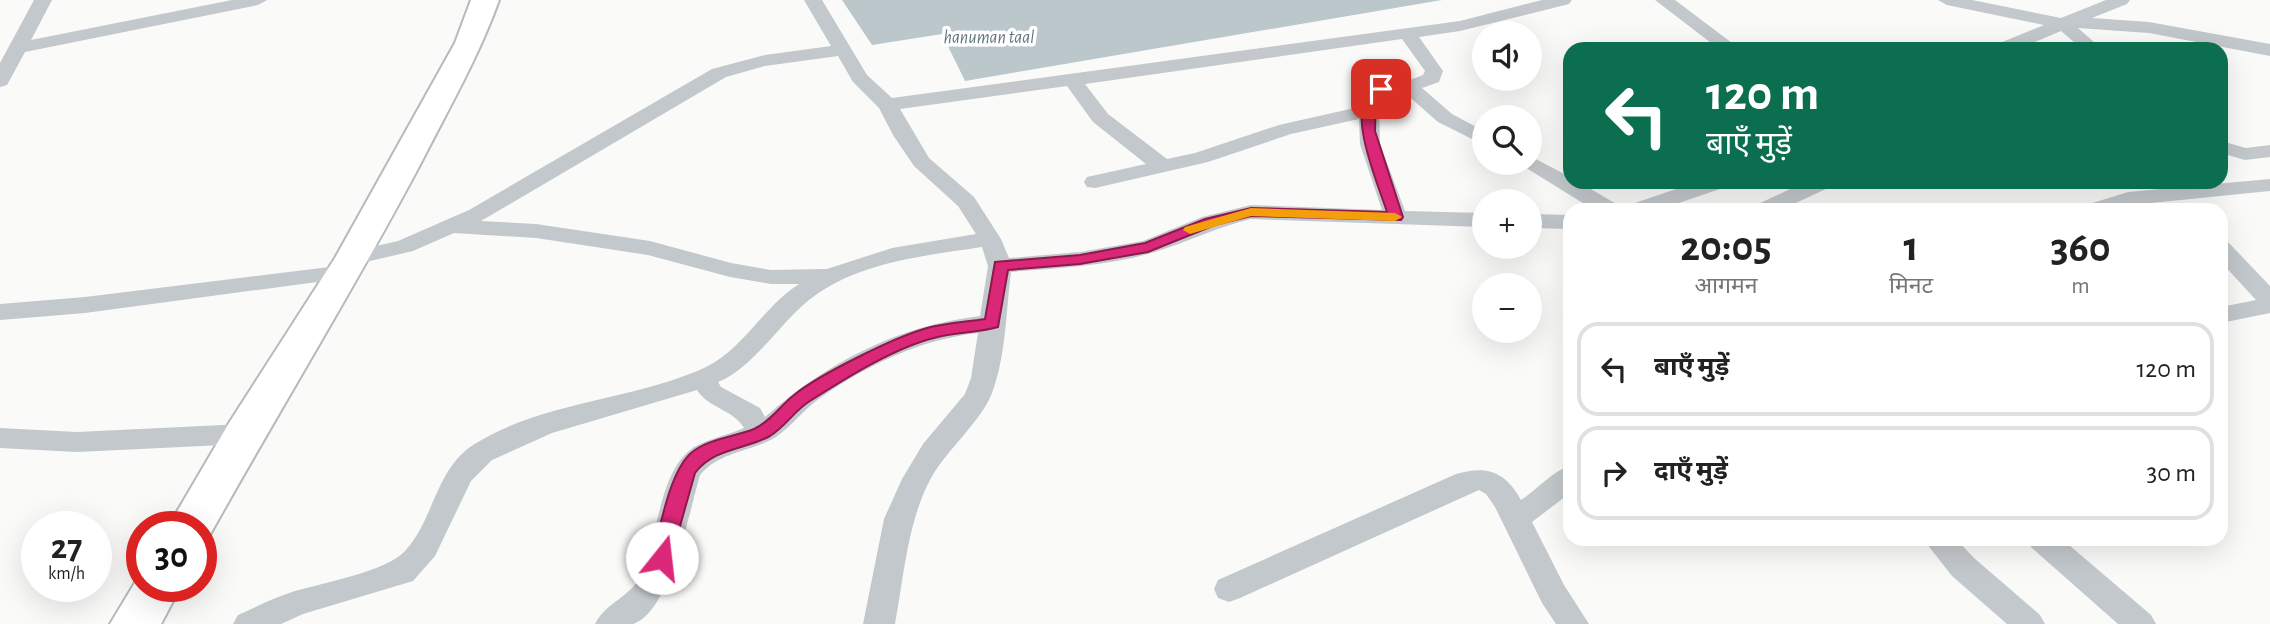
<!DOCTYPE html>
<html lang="hi">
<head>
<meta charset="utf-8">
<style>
  :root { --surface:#fff; --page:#f6f6f6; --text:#222; --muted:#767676; --line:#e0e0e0 }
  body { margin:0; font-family:"Alegreya Sans","Noto Sans Devanagari",sans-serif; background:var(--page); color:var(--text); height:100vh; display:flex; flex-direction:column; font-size:26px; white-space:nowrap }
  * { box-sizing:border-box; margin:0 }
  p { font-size:23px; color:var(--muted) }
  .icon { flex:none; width:38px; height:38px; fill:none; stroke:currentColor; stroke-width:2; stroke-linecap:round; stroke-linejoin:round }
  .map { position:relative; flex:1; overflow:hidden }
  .drawer { position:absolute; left:1563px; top:203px; width:665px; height:343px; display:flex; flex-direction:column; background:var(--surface); border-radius:21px; box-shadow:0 7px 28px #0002 }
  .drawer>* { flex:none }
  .banner { position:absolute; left:1563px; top:42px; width:665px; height:147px; border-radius:21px; box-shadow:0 7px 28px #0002; background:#0b6e4f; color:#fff; overflow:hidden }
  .fabs { position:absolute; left:1472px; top:21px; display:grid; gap:14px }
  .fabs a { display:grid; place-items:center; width:70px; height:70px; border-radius:50%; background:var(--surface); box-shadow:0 7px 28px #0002; font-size:35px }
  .speed { position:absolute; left:21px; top:511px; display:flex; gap:14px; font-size:35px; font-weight:700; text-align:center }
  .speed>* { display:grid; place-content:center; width:91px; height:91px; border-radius:50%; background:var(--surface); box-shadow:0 7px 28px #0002; line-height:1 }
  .speed small { font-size:18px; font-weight:400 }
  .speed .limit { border:10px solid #d22; background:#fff; color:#111 }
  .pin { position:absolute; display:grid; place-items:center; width:60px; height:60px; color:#fff; margin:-30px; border-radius:14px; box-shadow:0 4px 10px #0006 }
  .me { position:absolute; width:77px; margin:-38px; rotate:16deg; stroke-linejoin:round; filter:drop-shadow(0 0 5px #0008) }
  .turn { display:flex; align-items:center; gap:24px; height:147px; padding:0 28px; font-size:32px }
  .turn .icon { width:91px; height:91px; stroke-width:2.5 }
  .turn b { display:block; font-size:49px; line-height:60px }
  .eta { display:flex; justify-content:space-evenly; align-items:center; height:119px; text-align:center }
  .eta b { font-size:42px; font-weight:600; line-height:49px }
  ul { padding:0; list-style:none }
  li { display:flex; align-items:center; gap:21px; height:94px; margin:0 14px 10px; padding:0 14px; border:4px solid var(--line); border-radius:21px }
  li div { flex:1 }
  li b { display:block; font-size:26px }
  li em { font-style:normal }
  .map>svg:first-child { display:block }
  .water { fill:#bbc7cb }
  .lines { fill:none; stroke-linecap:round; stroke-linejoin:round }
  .primary-casing { stroke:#b5babe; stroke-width:4 }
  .minor { fill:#c3c8cc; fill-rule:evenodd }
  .primary { fill:#fff; fill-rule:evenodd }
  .route { fill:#db2777; stroke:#8e194d; stroke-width:2 }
  .slow { fill:#f59e0b }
  .labels { text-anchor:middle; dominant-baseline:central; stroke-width:7; stroke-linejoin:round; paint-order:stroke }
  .far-water-label { font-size:18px; font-style:italic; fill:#60757c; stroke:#fff }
</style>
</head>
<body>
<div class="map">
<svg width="2270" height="624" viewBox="0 0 2270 624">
  <rect width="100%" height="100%" fill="#fafaf8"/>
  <path class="water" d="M842,0h600l-477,81 -23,-47 -70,11z"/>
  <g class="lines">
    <g class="primary-casing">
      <path id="primary" d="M471,0h28c-20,56 -49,106 -76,159 -68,129 -145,253 -216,381l-6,2v-15h-33l61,-104 106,-165 120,-215z
        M142,571v15h39l-20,38h-51z"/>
    </g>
    <path class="minor" d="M34,0h18l-21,40 201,-40h35l-9,5 -233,47 -18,33 -7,2v-24z
      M804,0h18l45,75 25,23 568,-77 82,-21h30l-3,4 -109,27 -41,6 24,34 -4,11 -17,6 30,26 32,17v14l-46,-23 -33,-29 -26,4 1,47 25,67 79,2v14l-233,-8c-34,8 -63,23 -96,33 -46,14 -97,16 -144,20 -5,39 -5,84 -19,121 -11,29 -46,57 -62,87 -23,44 -26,96 -35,144h-32l21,-105 18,-40 21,-35 42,-50 6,-16 7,-45c-56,6 -111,32 -158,65 -16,11 -28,28 -44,39 -25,15 -56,14 -76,38 -10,34 -30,138 -67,149 -11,0 -27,0 -38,0 10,-21 37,-28 47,-50 16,-37 17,-104 52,-127 16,-9 34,-12 50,-19 -10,-18 -36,-20 -47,-38l-145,43 -60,27 -21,21 -36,75 -22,25 -110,33 -22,10h-48l5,-9c18,-8 35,-17 54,-23 29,-9 94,-20 113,-41 29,-31 30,-81 68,-106 69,-44 158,-44 231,-77 38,-17 60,-62 95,-84h-28l-41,-7 -82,-22 -112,-17 -82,-5 -41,18 -60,14 -8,-2 -4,-5 4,-5 53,-12 71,-31 243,-141 53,-14 66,-9zM1402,39l23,32 -2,4 -18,7 -40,6 -6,9v10l-80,18 -84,28 -28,6 -59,-45 -23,-30zM838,56l15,26 26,26 14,27 21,31 44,40 18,28 -84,14 -65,21 -56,1 -40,-7 -81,-22 -114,-17 -55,-3 245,-144 39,-11zM1067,86l26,36 53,42 -59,13 -3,5 3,5 8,1 113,-26 83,-28 68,-15 1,25 22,66 -131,-5 -49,12 -59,24 -63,11 -71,6 -8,-19 -27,-42 -45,-39 -29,-49zM982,247l6,19 -8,50c-83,10 -152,46 -215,101l-5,-9 -39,-21 -3,-5c35,-14 62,-59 91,-82 48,-38 114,-44 173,-53z
      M1655,0h20l65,49h-21z
      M1938,0h34l89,18 45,-18h24l-3,4 -35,14 57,4 121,22v12l-121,-23 -71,-5 24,21h-20l-21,-18 -43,18h-25l2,-4 49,-20 -97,-20z
      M2221,141l25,7 24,-3v12l-25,3 -24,-7z
      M1530,156l40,21v5h9l39,23 3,5h-27l-71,-44 -3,-3h10z
      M2270,179v12l-139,14 -15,5h-33l3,-5 42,-13z
      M1697,182h32l-3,5 -68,23h-32l3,-5z
      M1805,182h28l-3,5 -49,23h-28l3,-5z
      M1530,214l40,1v14l-40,-1z
      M2221,241l8,2 41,43v27l-49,10v-16l35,-7 -35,-38z
      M346,265l8,2 4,5 -4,5 -269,36 -85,7v-16l85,-7z
      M244,424l10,3 4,7 -4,7 -10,3 -167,8 -77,-4v-20l77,4z
      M1570,466v27l-38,29 32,63 25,39h-33l-14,-21 -47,-96 -9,-13 -7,-4 -239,108 -11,4 -11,-4 -4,-9 4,-9 238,-106c31,-9 49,-3 65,26 16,-10 31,-29 49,-34z
      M1923,539h33l18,19 66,57 5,9h-38l-55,-48z
      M2027,539h35l89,76 5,9h-38l-87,-77z"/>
    <use href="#primary" class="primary"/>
  </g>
  <path class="route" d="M1381,86l6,3 -11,8 -1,34 28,86 -2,3 -150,-4 -36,9 -67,27 -68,12 -72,6 -10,57c-21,6 -43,5 -64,11 -40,10 -88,40 -124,63 -15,9 -24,25 -40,35 -26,14 -56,12 -75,37l-24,85 -3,5 -6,3 -7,-3 -3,-5c8,-29 17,-84 38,-104 16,-15 44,-17 64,-25 17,-8 26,-23 40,-34 26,-21 101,-58 133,-67 19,-5 39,-6 58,-9l10,-57 85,-7 65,-12 60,-24 46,-11 136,4c-10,-31 -38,-93 -19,-123z"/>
  <path class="slow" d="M1251,208l144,5 7,4 -7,4 -144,-5 -61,18 -7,-4 2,-3z"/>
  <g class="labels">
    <g class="far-water-label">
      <text x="989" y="38">hanuman taal</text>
    </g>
  </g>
</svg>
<div class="fabs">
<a><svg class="icon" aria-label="sound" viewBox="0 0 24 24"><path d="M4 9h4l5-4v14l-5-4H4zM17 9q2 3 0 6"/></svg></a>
<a><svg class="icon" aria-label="search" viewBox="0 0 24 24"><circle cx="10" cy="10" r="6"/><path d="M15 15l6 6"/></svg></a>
<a>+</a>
<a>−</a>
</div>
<div class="speed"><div>27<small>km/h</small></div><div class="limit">30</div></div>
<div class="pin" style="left:1381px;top:89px;background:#d93025"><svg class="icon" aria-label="arrive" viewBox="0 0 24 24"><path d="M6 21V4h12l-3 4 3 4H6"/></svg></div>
<svg class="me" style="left:662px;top:558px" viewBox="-20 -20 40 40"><circle r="19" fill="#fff"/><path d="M0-13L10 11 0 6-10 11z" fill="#db2777"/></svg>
<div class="banner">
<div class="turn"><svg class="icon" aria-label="left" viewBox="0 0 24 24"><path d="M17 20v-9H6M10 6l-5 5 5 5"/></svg><div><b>120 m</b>बाएँ मुड़ें</div></div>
</div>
<section class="drawer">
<div class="eta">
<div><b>20:05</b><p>आगमन</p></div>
<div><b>1</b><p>मिनट</p></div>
<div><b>360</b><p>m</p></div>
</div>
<ul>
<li><svg class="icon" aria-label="left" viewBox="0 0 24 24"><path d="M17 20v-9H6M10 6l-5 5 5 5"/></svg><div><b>बाएँ मुड़ें</b></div><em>120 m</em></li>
<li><svg class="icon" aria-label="right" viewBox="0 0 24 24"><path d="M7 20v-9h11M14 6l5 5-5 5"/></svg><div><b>दाएँ मुड़ें</b></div><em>30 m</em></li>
</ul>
</section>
</div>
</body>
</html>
